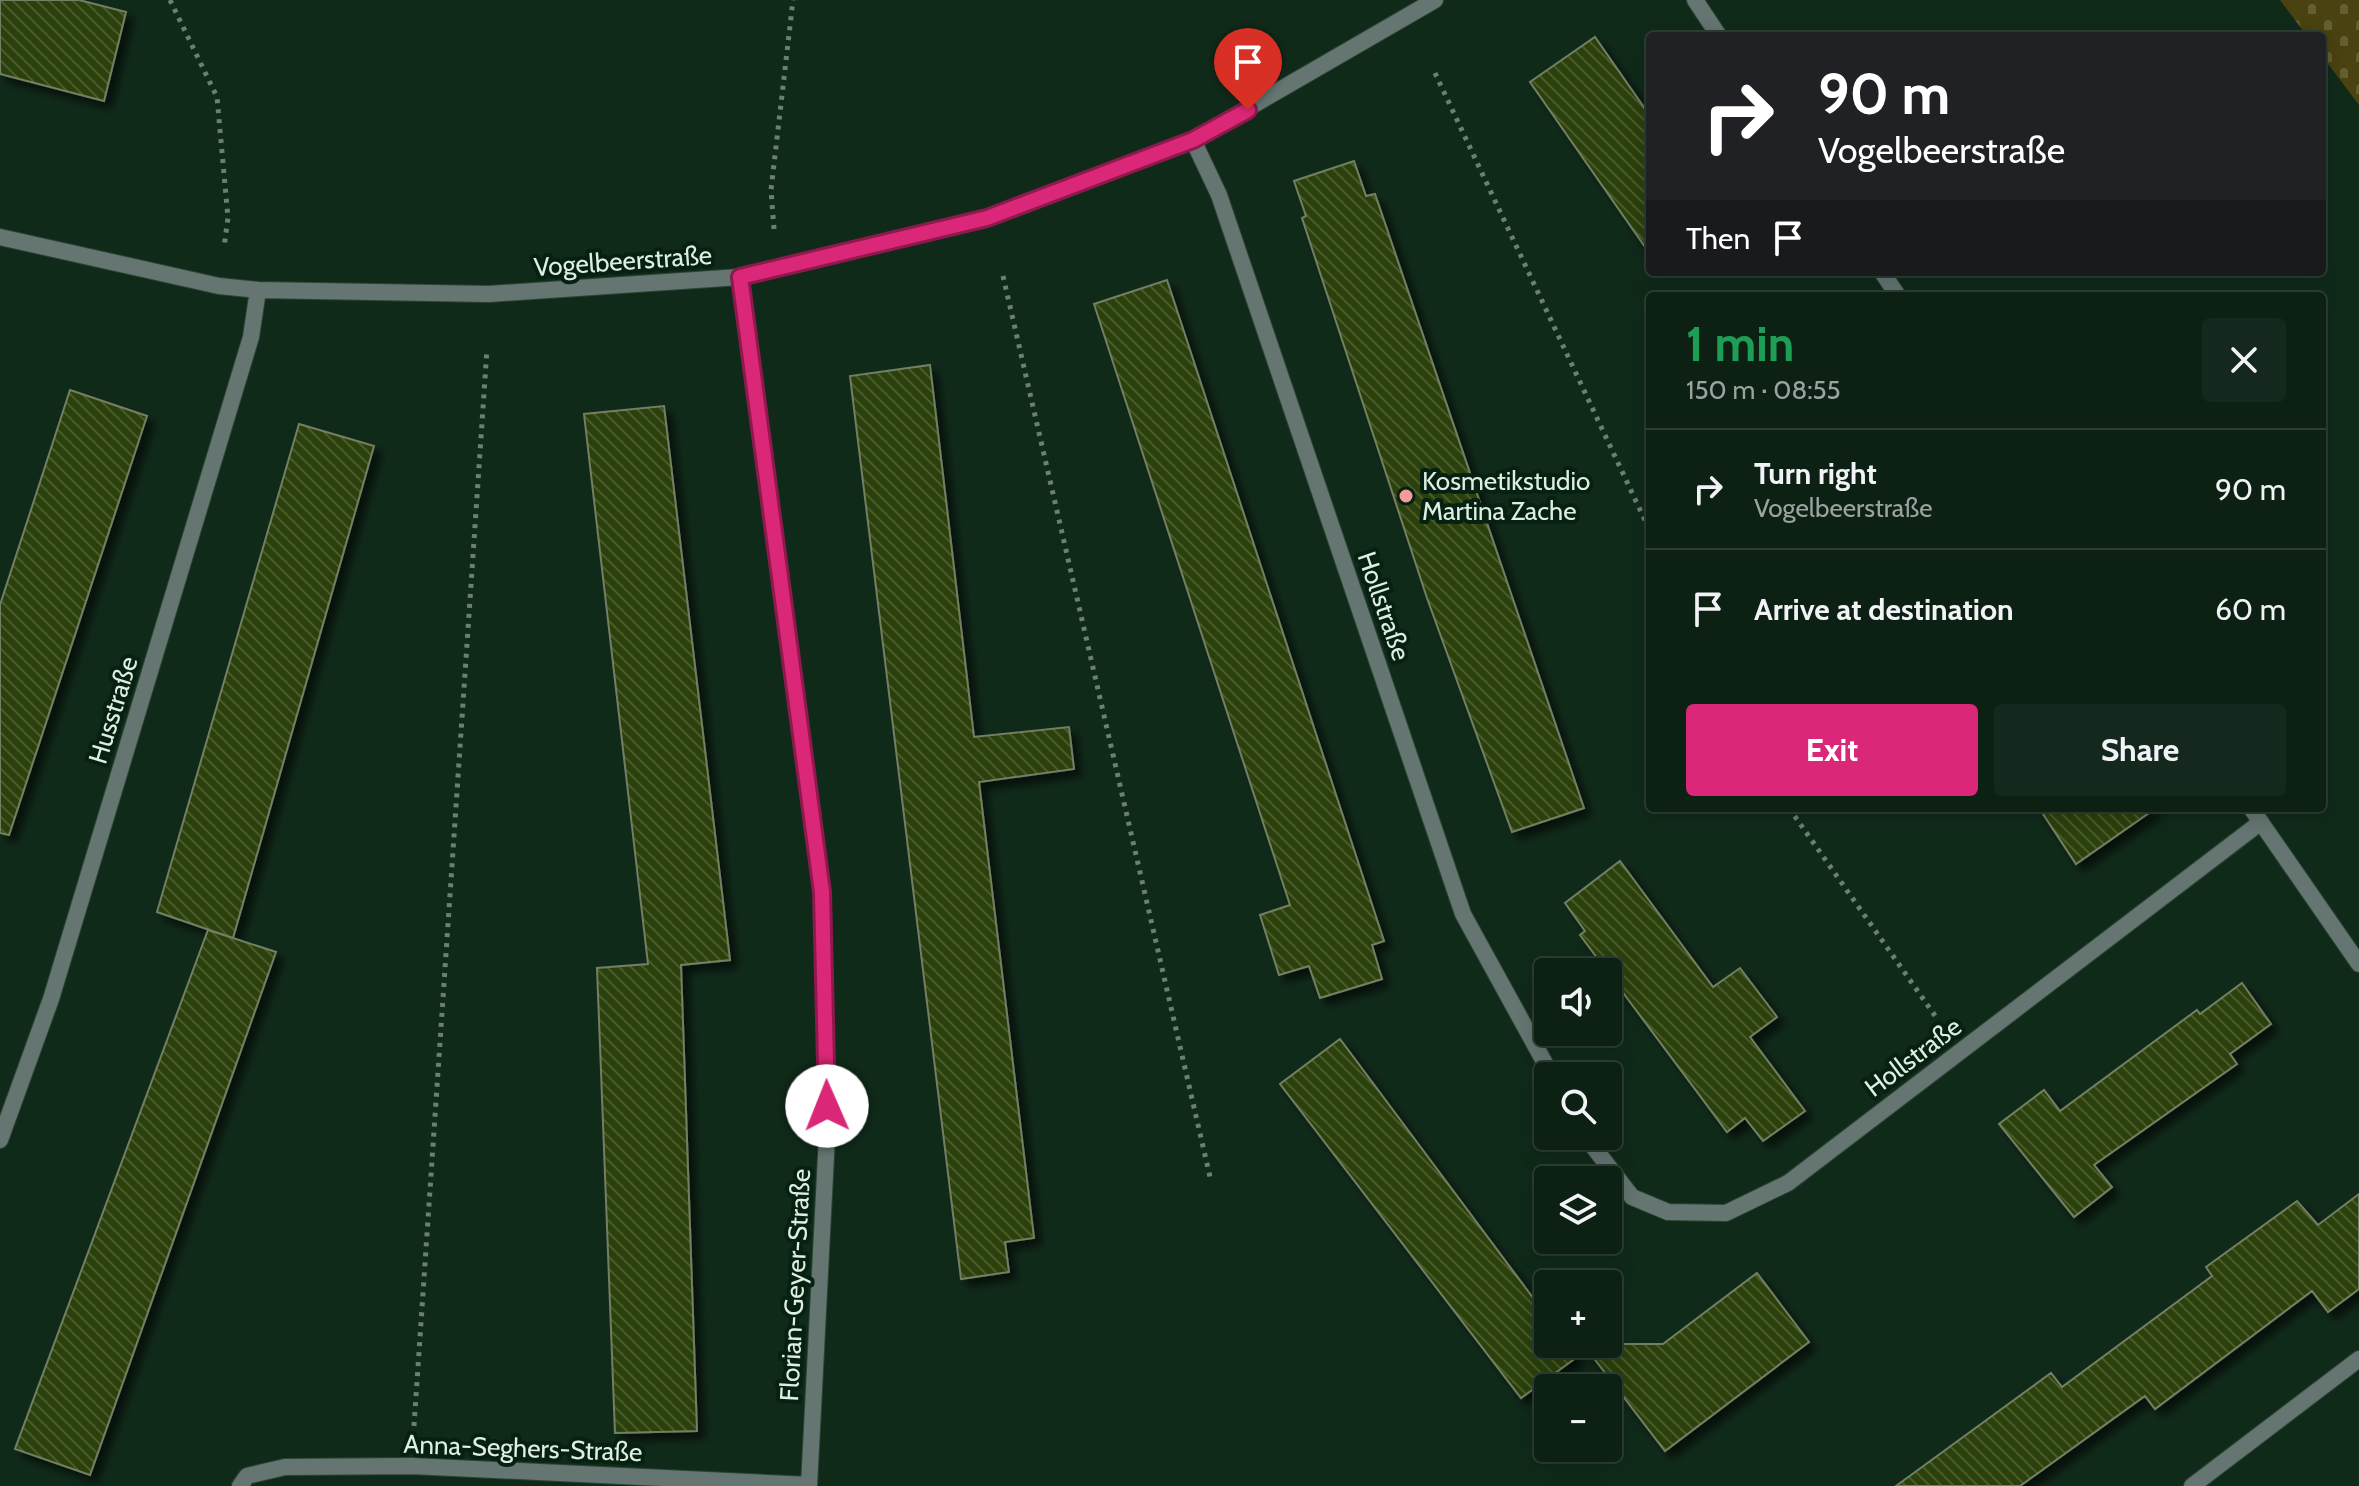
<!DOCTYPE html>
<html lang="en">
<head>
<meta charset="utf-8">
<style>
  :root { --surface:#0c2014; --page:#15281d; --text:#f1f3f6; --muted:#9aa3a0; --line:#2c3e34; --accent:#db2777 }
  body { margin:0; font-family:Cabin,sans-serif; background:var(--page); color:var(--text); height:100vh; display:flex; flex-direction:column; font-size:30px; white-space:nowrap }
  * { box-sizing:border-box; margin:0 }
  p { font-size:26px; color:var(--muted) }
  .icon { flex:none; width:44px; height:44px; fill:none; stroke:currentColor; stroke-width:2; stroke-linecap:round; stroke-linejoin:round }
  .map { position:relative; flex:1; overflow:hidden }
  .details { position:absolute; left:1646px; top:292px; width:680px; height:520px; display:flex; flex-direction:column; background:var(--surface); border-radius:8px; box-shadow:0 4px 20px #0003,0 0 0 2px var(--line) }
  .details>* { flex:none }
  .banner { position:absolute; left:1646px; top:32px; width:680px; height:244px; border-radius:8px; box-shadow:0 4px 20px #0003,0 0 0 2px var(--line); background:#202124; color:#fff; overflow:hidden }
  .controls { position:absolute; left:1534px; top:958px; display:grid; gap:16px }
  .controls a { display:grid; place-items:center; width:88px; height:88px; border-radius:8px; background:var(--surface); box-shadow:0 4px 20px #0003,0 0 0 2px var(--line); font-size:40px }
  .pin { position:absolute; display:grid; place-items:center; width:68px; height:68px; color:#fff; margin:-82px -34px; border-radius:50% 50% 50% 0; rotate:-45deg; box-shadow:0 0 8px #0007 }
  .pin .icon { rotate:45deg }
  .me { position:absolute; width:88px; margin:-44px; rotate:359deg; stroke-linejoin:round; filter:drop-shadow(0 0 6px #0008) }
  .turn { display:flex; align-items:center; gap:28px; height:168px; padding:0 40px; font-size:36px }
  .turn .icon { width:104px; height:104px; stroke-width:2.5 }
  .turn b { display:block; font-size:56px; line-height:68px }
  .then { display:flex; align-items:center; height:76px; padding:0 40px; background:#0003; gap:16px; font-size:30px }
  .round { display:grid; place-items:center; flex:none; width:84px; height:84px; border-radius:8px; background:var(--page) }
  .summary { display:flex; align-items:center; justify-content:space-between; height:136px; padding:0 40px }
  h1 { font-size:48px; font-weight:700; line-height:60px; color:#1e9e55 }
  .action { display:flex; gap:16px; margin-top:auto; padding:16px 40px }
  .action a { flex:1; height:92px; border-radius:8px; background:var(--accent); color:#fff; font-size:32px; font-weight:700; line-height:92px; text-align:center }
  .action a+a { background:var(--page); color:var(--text) }
  ul { padding:0; list-style:none }
  li { display:flex; align-items:center; gap:24px; height:120px; padding:0 40px; border-top:2px solid var(--line) }
  li div { flex:1 }
  li b { display:block; font-size:30px }
  li em { font-style:normal }
  .map>svg:first-child { display:block }
  .cemetery { fill:url(#cemetery-stones) }
  .building { fill:url(#building-back-hatch); stroke:#737f63; stroke-width:2; filter:url(#shadow) }
  .lines { fill:none; stroke-linecap:round; stroke-linejoin:round }
  .street-casing { stroke:#2d4536; stroke-width:18 }
  .path { stroke:#6a8071; stroke-width:5; stroke-dasharray:4 6; stroke-linecap:butt }
  .street { stroke:#657672; stroke-width:16 }
  .route-casing { stroke:#8e194d; stroke-width:20 }
  .route { stroke:#db2777; stroke-width:14 }
  .poi-dot { fill:#f59b9c; stroke:#062011; stroke-width:3 }
  .labels { text-anchor:middle; dominant-baseline:central; stroke-width:8; stroke-linejoin:round; paint-order:stroke }
  .street-label { font-size:26px; fill:#deeee2; stroke:#062011 }
  .poi-label { font-size:26px; fill:#deeee2; stroke:#062011; text-anchor:start }
</style>
</head>
<body>
<div class="map">
<svg width="2359" height="1486" viewBox="0 0 2359 1486">
  <defs>
    <pattern id="cemetery-stones" width="16" height="16" patternUnits="userSpaceOnUse" patternTransform="scale(2)"><rect width="16" height="16" fill="#4a4210"/><path d="M2 7V4a2 2 0 0 1 4 0v3zM10 15v-3a2 2 0 0 1 4 0v3z" fill="#645e32"/></pattern>
    <pattern id="building-back-hatch" width="6" height="6" patternUnits="userSpaceOnUse" patternTransform="scale(2)"><rect width="6" height="6" fill="#2c3f08"/><path d="M-1 5l2 2M0 0l6 6M5-1l2 2" fill="none" stroke="#4a5b2c"/></pattern>
    <filter id="shadow"><feDropShadow dx="7" dy="7" stdDeviation="4" flood-color="#0009"/></filter>
  </defs>
  <rect width="100%" height="100%" fill="#102a1a"/>
  <path class="cemetery" d="M2280,0h79v105l-37,-49v-20h-15z"/>
  <path class="building" d="M0,0h79l47,12 -22,89 -104,-27z
    M1595,37l55,79v138l-120,-172z
    M1354,161l12,35 9,-2 209,614 -72,24 -85,-234 -125,-380 4,-2 -12,-35z
    M1167,280l217,661 -12,4 10,34 -62,19 -11,-32 -30,9 -19,-60 30,-10 -196,-601z
    M930,365l44,372 95,-10 5,42 -95,13 55,456 -29,4 4,30 -48,7 -111,-903z
    M70,390l77,26 -138,419 -9,-2v-228z
    M664,406l66,554 -49,5 16,466 -82,2 -18,-465 51,-4 -64,-550z
    M299,424l75,22 -141,492 -76,-26z
    M2039,808h117l-80,56z
    M1620,861l93,126 27,-19 37,49 -27,20 55,74 -42,30 -18,-23 -18,14 -147,-197 5,-4 -20,-28z
    M208,930l68,22 -186,523 -75,-26z
    M2242,983l29,41 -41,30 7,10 -143,101 18,22 -38,30 -75,-93 45,-34 16,21 137,-101 3,4z
    M1340,1039l208,279v26h19l10,13 -56,41 -241,-314z
    M2359,1194v95l-31,23 -16,-21 -157,118 -10,-13 -125,90h-124l155,-113 11,14 150,-111 -6,-9 91,-66 21,24z
    M1757,1273l52,69 -144,109 -82,-107h80z"/>
  <g class="lines">
    <g class="street-casing">
      <path id="street" d="M1695,0l24,36
        M1193,140l26,55 244,719 89,162
        M0,237l219,49 39,4 231,4 251,-17 247,-59 206,-78 242,-140
        M1882,272l16,24
        M740,277l82,615 5,244 -18,350
        M2251,808l108,156
        M1585,1136l47,61 36,15 58,1 62,-30 473,-361
        M0,1140l51,-141 200,-662 7,-47
        M240,1486l7,-10 38,-9 127,-1 397,19
        M2192,1486l167,-127"/>
    </g>
    <path class="path" d="M170,0l47,97 11,121 -4,29
      M1435,73l215,458
      M774,229l-3,-39 22,-190
      M1003,276l207,901
      M1789,808l149,212
      M414,1426l73,-1077"/>
    <use href="#street" class="street"/>
  </g>
  <g class="lines">
    <g class="route-casing">
      <path id="route" d="M827,1106l-5,-214 -82,-615 247,-59 206,-78 55,-30"/>
    </g>
    <use href="#route" class="route"/>
  </g>
  <circle class="poi-dot" cx="1406" cy="496" r="8"/>
  <g class="labels">
    <g class="street-label">
      <text transform="translate(623 261) rotate(-4)">Vogelbeerstraße</text>
      <text transform="translate(1384 606) rotate(71)">Hollstraße</text>
      <text transform="translate(113 710) rotate(-73)">Husstraße</text>
      <text transform="translate(1913 1057) rotate(-37)">Hollstraße</text>
      <text transform="translate(795 1285) rotate(-87)">Florian-Geyer-Straße</text>
      <text transform="translate(523 1448) rotate(2)">Anna-Seghers-Straße</text>
    </g>
    <g class="poi-label">
      <text x="1422" y="481">Kosmetikstudio<tspan x="1422" dy="30">Martina Zache</tspan></text>
    </g>
  </g>
</svg>
<div class="controls">
<a><svg class="icon" aria-label="sound" viewBox="0 0 24 24"><path d="M4 9h4l5-4v14l-5-4H4zM17 9q2 3 0 6"/></svg></a>
<a><svg class="icon" aria-label="search" viewBox="0 0 24 24"><circle cx="10" cy="10" r="6"/><path d="M15 15l6 6"/></svg></a>
<a><svg class="icon" aria-label="layers" viewBox="0 0 24 24"><path d="M12 4l9 5-9 5-9-5zM3 14l9 5 9-5"/></svg></a>
<a>+</a>
<a>−</a>
</div>
<div class="pin" style="left:1248px;top:110px;background:#d93025"><svg class="icon" aria-label="arrive" viewBox="0 0 24 24"><path d="M6 21V4h12l-3 4 3 4H6"/></svg></div>
<svg class="me" style="left:827px;top:1106px" viewBox="-20 -20 40 40"><circle r="19" fill="#fff"/><path d="M0-13L10 11 0 6-10 11z" fill="#db2777"/></svg>
<div class="banner">
<div class="turn"><svg class="icon" aria-label="right" viewBox="0 0 24 24"><path d="M7 20v-9h11M14 6l5 5-5 5"/></svg><div><b>90 m</b>Vogelbeerstraße</div></div>
<div class="then">Then<svg class="icon" aria-label="arrive" viewBox="0 0 24 24"><path d="M6 21V4h12l-3 4 3 4H6"/></svg></div>
</div>
<section class="details">
<div class="summary"><div><h1>1 min</h1><p>150 m · 08:55</p></div><a class="round"><svg class="icon" aria-label="close" viewBox="0 0 24 24"><path d="M6 6l12 12M18 6L6 18"/></svg></a></div>
<ul>
<li><svg class="icon" aria-label="right" viewBox="0 0 24 24"><path d="M7 20v-9h11M14 6l5 5-5 5"/></svg><div><b>Turn right</b><p>Vogelbeerstraße</p></div><em>90 m</em></li>
<li><svg class="icon" aria-label="arrive" viewBox="0 0 24 24"><path d="M6 21V4h12l-3 4 3 4H6"/></svg><div><b>Arrive at destination</b></div><em>60 m</em></li>
</ul>
<div class="action"><a>Exit</a><a>Share</a></div>
</section>
</div>
</body>
</html>
